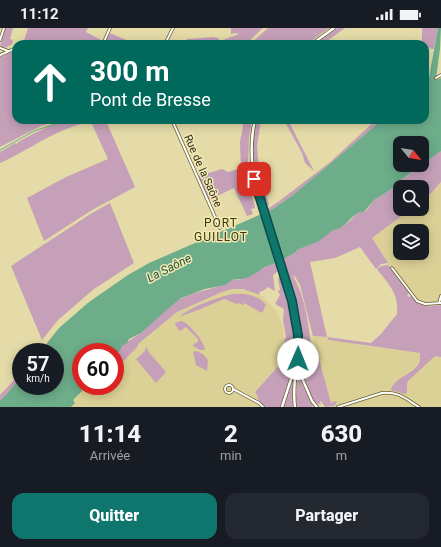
<!DOCTYPE html>
<html lang="fr">
<head>
<meta charset="utf-8">
<style>
  :root { --surface:#171b24; --page:#242831; --text:#f1f3f6; --muted:#9ea1a6; --accent:#0f766e }
  body { margin:0; font-family:Roboto,sans-serif; background:var(--page); color:var(--text); height:100vh; display:flex; flex-direction:column; font-size:15px; white-space:nowrap }
  * { box-sizing:border-box; margin:0 }
  p { font-size:13px; color:var(--muted) }
  .icon { flex:none; width:22px; height:22px; fill:none; stroke:currentColor; stroke-width:2; stroke-linecap:round; stroke-linejoin:round }
  .map { position:relative; height:379px; overflow:hidden }
  .details { display:flex; flex-direction:column; background:var(--surface); flex:1 }
  .details>* { flex:none }
  .guide { position:absolute; left:12px; top:12px; width:417px; height:84px; border-radius:12px; box-shadow:0 2px 10px #0003; background:#00695c; color:#fff; overflow:hidden }
  .needle { width:26px; rotate:120deg }
  .buttons { position:absolute; left:393px; top:108px; display:grid; gap:8px }
  .buttons a { display:grid; place-items:center; width:36px; height:36px; border-radius:8px; background:var(--surface); box-shadow:0 2px 10px #0003; font-size:20px }
  .speed { position:absolute; left:12px; top:315px; display:flex; gap:8px; font-size:20px; font-weight:700; text-align:center }
  .speed>* { display:grid; place-content:center; width:52px; height:52px; border-radius:50%; background:var(--surface); box-shadow:0 2px 10px #0003; line-height:1 }
  .speed small { font-size:10px; font-weight:400 }
  .speed .limit { border:6px solid #d22; background:#fff; color:#111 }
  .pin { position:absolute; display:grid; place-items:center; width:34px; height:34px; color:#fff; margin:-17px; border-radius:8px; box-shadow:0 2px 6px #0006 }
  .me { position:absolute; width:44px; margin:-22px; rotate:1deg; stroke-linejoin:round; filter:drop-shadow(0 0 3px #0008) }
  .turn { display:flex; align-items:center; gap:14px; height:84px; padding:0 12px; font-size:18px }
  .turn .icon { width:52px; height:52px; stroke-width:2.5 }
  .turn b { display:block; font-size:28px; line-height:34px }
  .eta { display:flex; justify-content:space-evenly; align-items:center; height:68px; text-align:center }
  .eta b { font-size:24px; font-weight:800; line-height:28px }
  .button { display:flex; gap:8px; margin-top:auto; padding:8px 12px }
  .button a { flex:1; height:46px; border-radius:12px; background:var(--accent); color:#fff; font-size:16px; font-weight:800; line-height:46px; text-align:center }
  .button a+a { background:var(--page); color:var(--text) }
  .status { display:flex; justify-content:space-between; align-items:center; height:28px; padding:0 20px; background:var(--surface); direction:ltr }
  .status svg { height:11px; fill:currentColor }
  .map>svg:first-child { display:block }
  .built { fill:#dbd196; fill-rule:evenodd }
  .green { fill:#c5a0b8 }
  .water { fill:#6dad8a }
  .lines { fill:none; stroke-linecap:round; stroke-linejoin:round }
  .stream { stroke:#6dad8a; stroke-width:1 }
  .minor-casing { stroke:#665e2e; stroke-width:3.5 }
  .major-casing { stroke:#665e2e; stroke-width:4 }
  .minor { stroke:#fff; stroke-width:2 }
  .major { stroke:#fff; stroke-width:2.5 }
  .route-casing { stroke:#0a4d48; stroke-width:10 }
  .route { stroke:#0f766e; stroke-width:7 }
  .labels { text-anchor:middle; dominant-baseline:central; stroke-width:3; stroke-linejoin:round; paint-order:stroke }
  .street-label { font-size:11px; fill:#322e1a; stroke:#f1e8b4 }
  .neighbourhood-label { font-size:12px; letter-spacing:1px; fill:#403804; stroke:#f1e8b4 }
  .water-label { font-size:12px; font-style:italic; fill:#1e5038; stroke:#f1e8b4 }
</style>
</head>
<body>
<div class="status"><b>11:12</b><svg viewBox="0 0 49 12"><path d="M0 12V9h3v3zM5 12V6h3v6zM10 12V3h3v9zM15 12V0h3v12zM26 1h20v11H26zM47 4h2v5h-2z"/></svg></div>
<div class="map">
<svg width="441" height="379" viewBox="0 0 441 379">
  <rect width="100%" height="100%" fill="#e4dba8"/>
  <path class="built" d="M441,154v123l-12,2 -12,-4 -9,-11 -5,-10 -15,-17v-2l-16,-25 39,-29h11v-8l9,-8zM400,203h22v22h-22z
    M232,261l15,1 15,6 14,14 7,16 1,18 3,6 -6,13 -26,28 3,7 1,4 -2,3 3,2h-189l2,-7 11,-10 3,3 6,-7h22v-16l3,-4 20,-20v-2l35,-29 13,-8 30,-13z
    M313,308l14,1 32,8 62,8 -3,11 -16,15 -7,3 -4,5v3l5,1 10,-2 2,-8 27,-25 6,1v50h-109z"/>
  <path class="green" d="M5,0h8l-3,11 3,1 -1,4 -7,4 -5,-2z
    M28,0h60l-2,4 17,9 -1,3h-79z
    M231,0h32l-15,14 -5,1v-3l-6,4h-50v-5l26,-2 5,1 2,3 19,-7 -3,-1 -5,1z
    M268,0h61l-22,16h-57z
    M337,0h8l-22,16h-9z
    M422,0h16l-4,21 -9,-1v-4h-3z
    M110,5l21,9 -1,2h-26z
    M16,22v70h45l-20,6 -41,21v-90z
    M69,92h44l-7,1 29,66 -43,23 -48,31 -17,-43 39,-21 42,-18 -17,-37c-33,5 -61,28 -91,41v-11l15,-9 2,1 1,-2c16,-9 33,-18 51,-22z
    M244,92h8l-3,18 -1,28 -2,4 9,38 -4,1 2,5 -6,2 -13,-28 -25,12 -11,-24 24,-7 6,3 13,-4 -1,-26z
    M257,92h4l-4,26 2,24 10,34 -2,4 -3,2c-9,-31 -15,-59 -7,-90z
    M284,92h4l26,51 -9,-8 -3,-10z
    M376,92h6l-89,75 -20,14 -8,4 -1,-2 14,-9 51,-39z
    M441,123v31l-10,11 -9,8v-14h-22v22h11l-39,29 16,25 -7,1 -5,5 -16,-22 -25,11 -25,4 17,75 44,6 10,-9 16,-20c2,-21 -8,-29 -20,-45l4,-3 7,-1 15,17 6,11 -2,3 1,1 4,-1c9,12 15,11 29,9v52l-6,-1 -27,25 -1,3v9l-2,1 -14,-4c2,-12 23,-16 28,-27 1,-3 1,-7 1,-10l-91,-13 -2,-3 -14,-1 -13,-51 -6,-10v3c14,24 15,57 20,85l2,-1 -2,-12 2,-2 15,55 5,-2 1,1 -3,4 -9,1 -4,-6 -1,1 1,3 -7,-3 -10,-20 -3,-17v-36l-2,-12 -13,-43 -6,-4 -7,5 2,16 -7,-4 -5,4 -4,1 1,3 -17,-6h-11l-10,3 -45,20 -39,32v2l-23,24c0,-4 -1,-12 0,-15 7,-13 18,-15 28,-24 12,-10 24,-26 39,-33 17,-8 37,-9 52,-19l5,1 13,-5 14,-9 8,-2 3,-3 18,-8 2,-3 14,-6 22,-14h3l15,-10 6,-7 9,-2 8,-11 16,-10 7,-7z
    M110,175l24,60 -40,26 -36,31 -16,20 -31,-74 81,-53z
    M281,245c15,34 18,76 8,111 -2,8 -6,15 -9,23h-16l-5,-5 -2,-7 -2,-3 26,-29 6,-13 -3,-9 2,-4 -3,-17 1,-11 -9,-5 5,-9 -2,-4 2,-1 -2,-11z
    M233,266c12,-1 26,1 33,11l-4,8 -18,-10 -1,2 -5,-2 -1,1 -13,-5 -26,11 -19,7c9,-9 41,-21 54,-23z
    M181,293c7,1 24,21 24,29h-5l-7,-4 1,-3 1,1 3,-2v-3l-12,-12 -6,4 -4,-5 -1,-3z
    M146,319l2,2 -1,1 19,22 -10,11 -20,-24 9,-8z
    M196,323l7,3 5,6 -1,11 -11,-6 -3,-13z
    M295,341l-3,23 1,15h-10l9,-25z
    M298,343l5,15 10,19 -1,2h-15l-1,-9z
    M21,345v5l-21,23v-6z"/>
  <path class="water" d="M438,0h3l-1,21 -4,30v1l5,-2v73l-19,14v-22h-22v22h21l-24,18 -7,7 -16,10 -10,12c-10,-2 -20,19 -31,18l-14,11 -22,9 -2,3c-7,3 -23,13 -29,13 -10,7 -20,15 -32,13l-9,6 -20,4 -24,9 -11,9 -29,26 -12,6 -2,4 -5,3 -2,4 -5,5v-3h-34v34h9l-4,6 -3,-2 -10,10 2,3 -4,4h-71v-6l21,-23v8h34v-34h-15l19,-24 30,-26 39,-27 21,-12 124,-54 20,-14 89,-75h43v-33l3,-4z"/>
  <g class="lines">
    <path class="stream" d="M0,122l34,-19 32,-11"/>
    <g class="minor-casing">
      <path id="minor" d="M0,12l4,-12
        M103,16l7,-16
        M165,16l8,-16
        M0,20l8,3
        M0,27l16,-7
        M436,50l5,-3
        M172,92l48,108
        M392,240l25,33 8,3 16,-1
        M439,275l2,-7
        M225 361a4 4 0 1 1 8 0a4 4 0 1 1-8 0Z
        M233,361l26,14 4,4
        M338,379l44,-14c16,-2 24,6 37,14"/>
    </g>
    <g class="major-casing">
      <path id="major" d="M312,16l22,-16
        M255,92c-16,69 29,135 41,202 6,30 -5,57 -1,85
        M300,320l2,30 10,23 5,6
        M282,379l11,-34 4,-32"/>
    </g>
    <use href="#minor" class="minor"/>
    <use href="#major" class="major"/>
  </g>
  <g class="lines">
    <g class="route-casing">
      <path id="route" d="M254,151l38,122 6,34v24"/>
    </g>
    <use href="#route" class="route"/>
  </g>
  <g class="labels">
    <g class="street-label">
      <text transform="translate(203 143) rotate(66)">Rue de la Saône</text>
    </g>
    <g class="neighbourhood-label">
      <text x="221" y="195">PORT<tspan x="221" dy="14">GUILLOT</tspan></text>
    </g>
    <g class="water-label">
      <text transform="translate(169 240) rotate(-27)">La Saône</text>
    </g>
  </g>
</svg>
<div class="buttons">
<a><svg class="needle" viewBox="-14 -14 28 28"><path d="M0-13l5 13h-10z" fill="#e53935"/><path d="M0 13l5-13h-10z" fill="#9ea1a6"/></svg></a>
<a><svg class="icon" aria-label="search" viewBox="0 0 24 24"><circle cx="10" cy="10" r="6"/><path d="M15 15l6 6"/></svg></a>
<a><svg class="icon" aria-label="layers" viewBox="0 0 24 24"><path d="M12 4l9 5-9 5-9-5zM3 14l9 5 9-5"/></svg></a>
</div>
<div class="speed"><div>57<small>km/h</small></div><div class="limit">60</div></div>
<div class="pin" style="left:254px;top:151px;background:#d93025"><svg class="icon" aria-label="arrive" viewBox="0 0 24 24"><path d="M6 21V4h12l-3 4 3 4H6"/></svg></div>
<svg class="me" style="left:298px;top:331px" viewBox="-20 -20 40 40"><circle r="19" fill="#fff"/><path d="M0-13L10 11 0 6-10 11z" fill="#0f766e"/></svg>
<div class="guide">
<div class="turn"><svg class="icon" aria-label="ahead" viewBox="0 0 24 24"><path d="M12 20V5M6 11l6-6 6 6"/></svg><div><b>300 m</b>Pont de Bresse</div></div>
</div>
</div>
<section class="details">
<div class="eta">
<div><b>11:14</b><p>Arrivée</p></div>
<div><b>2</b><p>min</p></div>
<div><b>630</b><p>m</p></div>
</div>
<div class="button"><a>Quitter</a><a>Partager</a></div>
</section>
</body>
</html>
